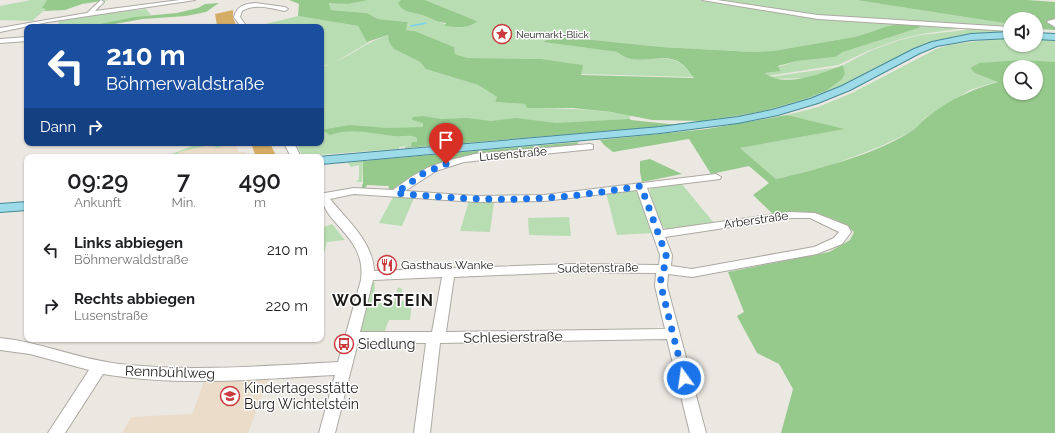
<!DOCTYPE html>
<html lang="de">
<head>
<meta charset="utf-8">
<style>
  :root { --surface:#fff; --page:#f2f2f2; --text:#202124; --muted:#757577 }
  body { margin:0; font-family:Raleway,sans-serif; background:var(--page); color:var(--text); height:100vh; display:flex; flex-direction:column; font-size:15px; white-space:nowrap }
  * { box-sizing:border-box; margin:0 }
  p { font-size:13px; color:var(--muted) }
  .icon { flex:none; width:22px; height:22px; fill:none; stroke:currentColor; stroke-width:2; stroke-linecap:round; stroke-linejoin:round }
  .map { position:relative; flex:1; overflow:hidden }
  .side { position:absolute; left:24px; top:154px; width:300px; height:188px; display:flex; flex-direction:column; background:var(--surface); border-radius:8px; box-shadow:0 1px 3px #0004 }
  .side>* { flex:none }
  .guide { position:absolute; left:24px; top:24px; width:300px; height:122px; border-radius:8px; box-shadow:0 1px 3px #0004; background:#1a4fa0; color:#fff; overflow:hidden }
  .buttons { position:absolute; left:1003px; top:12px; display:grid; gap:8px }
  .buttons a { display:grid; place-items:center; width:40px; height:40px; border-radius:50%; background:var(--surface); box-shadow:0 1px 3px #0004; font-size:20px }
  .pin { position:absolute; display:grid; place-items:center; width:34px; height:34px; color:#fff; margin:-41px -17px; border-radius:50% 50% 50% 0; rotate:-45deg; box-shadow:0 0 4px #0007 }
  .pin .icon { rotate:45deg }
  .me { position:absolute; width:44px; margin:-22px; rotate:346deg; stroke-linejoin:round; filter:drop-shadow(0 0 3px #0008) }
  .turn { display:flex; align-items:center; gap:14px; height:84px; padding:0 16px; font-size:18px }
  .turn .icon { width:52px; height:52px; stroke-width:2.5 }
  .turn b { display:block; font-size:28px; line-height:34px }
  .then { display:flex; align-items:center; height:38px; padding:0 16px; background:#0003; gap:8px; font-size:15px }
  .eta { display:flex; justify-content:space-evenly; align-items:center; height:68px; text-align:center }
  .eta b { font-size:24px; font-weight:600; line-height:28px }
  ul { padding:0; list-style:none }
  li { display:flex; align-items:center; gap:12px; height:56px; padding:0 16px }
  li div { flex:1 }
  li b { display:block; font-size:15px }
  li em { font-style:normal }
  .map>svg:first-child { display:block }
  .education { fill:#eadcc9 }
  .green { fill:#b9ddb3 }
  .forest { fill:#96ca8d; fill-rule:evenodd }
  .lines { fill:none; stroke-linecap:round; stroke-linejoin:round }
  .stream { stroke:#72d0f1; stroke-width:1.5 }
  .building { fill:#d4ac66 }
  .minor-casing { stroke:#aca9a2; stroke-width:2 }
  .major-casing { stroke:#468996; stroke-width:2 }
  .minor { fill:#fff; fill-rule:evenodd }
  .major { fill:#9ddbe8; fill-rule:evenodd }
  .route { stroke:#1a73e8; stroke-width:7; stroke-dasharray:0 12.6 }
  .labels { text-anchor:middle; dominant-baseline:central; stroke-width:3; stroke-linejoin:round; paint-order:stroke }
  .far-poi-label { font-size:10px; fill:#1e1c1a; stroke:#fff; text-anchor:start }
  .street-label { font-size:12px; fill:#1e1c1a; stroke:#fff }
  .poi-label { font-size:12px; fill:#1e1c1a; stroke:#fff; text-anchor:start }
  .near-street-label { font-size:14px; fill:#1e1c1a; stroke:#fff }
  .near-poi-label { font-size:14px; fill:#1e1c1a; stroke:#fff; text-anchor:start }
  .district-label { font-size:16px; font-weight:bold; letter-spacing:1px; fill:#1e1c1a; stroke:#fff }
</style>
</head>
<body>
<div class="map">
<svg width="1055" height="433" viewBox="0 0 1055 433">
  <rect width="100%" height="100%" fill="#ebe7e1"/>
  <path class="education" d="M200,143h35l4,9h7l2,5h-84z
    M270,375l-22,58h-126l9,-16 61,-3 13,-35z"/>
  <path class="green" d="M31,0h16l-4,7 3,2 -13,11 2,1 -35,-1v-14z
    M369,0h32l-3,3c10,12 15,8 28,13 9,3 9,6 20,8v2l31,-5 -52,-21h431l154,24v4l-11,-2 -114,-3 80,5 -43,6 -21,5 -31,11 -32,15 -70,11 -3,-3 16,-3 -3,-3 19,-6 37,-4 9,-5 79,-25c-30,-7 -41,4 -68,10l-81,14 -20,1 -91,-5 -107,-11 -11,6 73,10c20,17 43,-1 63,11 5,3 9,10 13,14l-112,-3 1,-9 -40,-6 -74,-1 -13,-4 -1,-7 -39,-16 -9,-1 2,-8 -30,-3 -11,-6 -36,-3 -2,-8 19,2z
    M146,9l5,6 -65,12h-10l-1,-2 -16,2 -1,-8z
    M298,16l60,10 11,16 -37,22 -11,2v-39h-68z
    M968,28l42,2v4l-55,4 -133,58 -58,17 -65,10 -8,-1 68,-10 46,-13 21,-8 19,-17 -2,-9 29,-15 28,-10 21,-5 44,-5z
    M389,35l5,14 26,13 7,7 51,16 19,12 -2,5 30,2 2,4c35,0 69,1 103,7v5l-159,20 -72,7v2l-97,7 -4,-9 4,-3 -7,-1h26v-76c25,-6 43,-25 68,-32z
    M1010,38l-2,2 2,1v4h26l3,-2 -3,-2v-3l19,2v22l-76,1 -9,5 5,5 24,8 -29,9 -45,28 -12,13 -34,16 -47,18 -56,14 -36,-31 104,-19 -57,-14 31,-8 34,-14 84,-44 13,-4 43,-6 7,2 -5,-2z
    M839,67l-27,11 -40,1 -3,-2z
    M678,123l14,1 -287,24 273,-23z
    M200,143h34l-18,5 -2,-4 -35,8 1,5h-16z
    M363,161l-1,21h-6l3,-3v-14l-8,2 -3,-4 -27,3z
    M681,183l33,40 -47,7c-9,-4 -18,-32 -17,-41z
    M630,189l7,1 16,43 -36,2 -11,-42z
    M393,197l21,1 -12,28 -23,-3z
    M469,201l25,1 -4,30 -30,-1z
    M569,217l2,19 -42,-1 -1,-17z
    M332,224l13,16 -18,2 -6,22v-36z
    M375,282l-1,22 20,-2 4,-15 4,2 -1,12h11l-2,19h-21l-5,13 -24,-2 10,-47z"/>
  <path class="forest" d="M47,0h61l-26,4 -17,6 -21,1 2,-2 -4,-1z
    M289,0h80l-21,4 -19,-1 2,7 36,3 11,6 30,3 -2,8 9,1 39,16 1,7 13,4 74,1 41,6 -2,10 113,3c-4,-4 -7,-10 -12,-14 -18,-15 -44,6 -65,-12l-74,-10 11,-6 108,11 91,5 20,-1 81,-14c27,-6 38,-18 68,-10l-79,25 -8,5 -38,4 -19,5 3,5 -16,2c19,16 58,0 78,-8l2,9 -4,6 -15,11 -21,8 -46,13 -57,9 -50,-1 -41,-8 -38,-4h-46l-2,-4 -30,-2 2,-5 -19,-12 -52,-16 -6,-7 -26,-13 -5,-7 -1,-7 -21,7 -9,-16 -60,-10 1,-12z
    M401,0h24l52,21c-8,8 -21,6 -32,5l1,-3c-11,-1 -12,-4 -21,-7 -9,-4 -22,-2 -27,-13z
    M856,0h171l28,2v28l-19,-1v-10h-26v5z
    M219,3l-13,9 -20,4 -43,3 -46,8h-11l48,-10 43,-4 21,-5 7,-4z
    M1023,60l32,2v371h-274l12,-44 -14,-25 -22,-11 -20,-37 7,-4 -16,-40 101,-20 21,-12 4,-8c-22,-20 -51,-21 -80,-17l-21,-20 16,-12 -20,-17 -38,8 -22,-35 -76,13 -9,-7 -4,-5 107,-11 80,-14 58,14 -105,19 36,31c45,-11 96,-23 136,-48 6,-4 11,-12 18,-16 21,-16 43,-26 68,-33l-23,-9 -5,-5 9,-5zM1010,67h26v26h-26z
    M423,116l18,3 26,-1 24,3 25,-3 40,5 74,-4 1,1 47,5 -273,23v-1l6,-1 1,-4h5v-4c-7,-4 -14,-1 -22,-2 -20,-2 -45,-9 -65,-1l-8,-5 27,-5 39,3 35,-1v-4l-11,-3 1,-3z
    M579,142l-5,5 -108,9 -19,5 -32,13 -21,16h-6l1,-4 -22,-1 -2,4h-4l2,-6v-22z
    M650,159l32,15 -40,8 -2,-10v-11z"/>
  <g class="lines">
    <path class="stream" d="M411,26l15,-3"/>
  </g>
  <path class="building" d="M233,10v8l4,9h-14v-3l-6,1 -2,-11z
    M251,143h19l6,13 -20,1z"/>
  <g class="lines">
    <g class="minor-casing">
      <path id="minor" d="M101,0l3,2 -9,9 85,-11h15l-147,22 -48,10v-4l87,-15z
        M702,0h15l101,15 192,12v4l-192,-12z
        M255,3l30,4 3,2 -3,2c-14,-3 -30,-8 -43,0l-2,6 7,10h-6l-7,-10c3,-11 10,-13 21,-14z
        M1055,19v8l-8,-5 1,-1z
        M166,25h22l3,2h-28z
        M27,37v4l-27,2v-4z
        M284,143h10l7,14h-10z
        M590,144l3,1v4l-129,13 -28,9 -31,20 72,5 67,-1 172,-21 5,3 -1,2 -73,9 16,42 127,-18 25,1 33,13 3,6 -9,12 -25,10 -125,23 -24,-3 -1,12 39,147h-16l-23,-94 -227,4 -10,90h-16l12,-90 -68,-1 -23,91h-16l16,-58c-77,4 -156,12 -232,-1l-38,59h-17l41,-63 -59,-16 -30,-4v-12c41,4 78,21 119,26 73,8 146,2 219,-2l23,-82c6,-45 -40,-56 -40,-88l4,1 29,-5 39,2 18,-13 18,-10 21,-7 25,-6zM637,190l23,65 -1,10 -88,-1 -197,7c-1,-29 -27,-51 -44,-72l24,-5 123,8 67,-1zM790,218h20l29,14 -5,6 -20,9 -122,22 -21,-3 1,-11 -7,-18zM571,272l85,1 -1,13 10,43 -219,3 8,-55zM442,277l-10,55h-72l13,-52z"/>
    </g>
    <g class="major-casing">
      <path id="major" d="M1010,32v6l-39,2 -34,6 -17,7 -70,37 -32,13 -40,12 -40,8 -78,10 -339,31v-7h-3l342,-30 78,-10 34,-7 38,-11 32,-13 72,-37 18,-7 39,-8z
        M1036,33l19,1v6l-19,-1z
        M27,202v8l-27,2v-8z"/>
    </g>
    <use href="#minor" class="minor"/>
    <use href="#major" class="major"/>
  </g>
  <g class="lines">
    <path class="route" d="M446,164l-22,9 -28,20c50,5 99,8 149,5 32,-2 64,-7 96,-12l25,69c2,11 -7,17 -5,31l23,92"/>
  </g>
  <defs>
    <g id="sight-ring" transform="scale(1)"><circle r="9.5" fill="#fff" stroke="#ca3b3f" stroke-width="1.5"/><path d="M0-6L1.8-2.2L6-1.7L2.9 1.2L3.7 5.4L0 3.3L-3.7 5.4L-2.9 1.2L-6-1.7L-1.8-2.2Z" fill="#ca3b3f"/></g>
    <g id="restaurant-ring" transform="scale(1)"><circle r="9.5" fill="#fff" stroke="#ca3b3f" stroke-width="1.5"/><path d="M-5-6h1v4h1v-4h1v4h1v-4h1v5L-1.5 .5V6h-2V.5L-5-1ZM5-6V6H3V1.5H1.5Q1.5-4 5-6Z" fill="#ca3b3f"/></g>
    <g id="bus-ring" transform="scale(1)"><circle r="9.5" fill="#fff" stroke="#ca3b3f" stroke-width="1.5"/><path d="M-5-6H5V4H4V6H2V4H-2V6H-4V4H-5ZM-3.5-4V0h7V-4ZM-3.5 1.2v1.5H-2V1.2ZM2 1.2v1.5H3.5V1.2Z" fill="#ca3b3f"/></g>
    <g id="school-ring" transform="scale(1)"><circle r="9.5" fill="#fff" stroke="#ca3b3f" stroke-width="1.5"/><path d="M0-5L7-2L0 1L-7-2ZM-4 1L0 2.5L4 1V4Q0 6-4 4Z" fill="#ca3b3f"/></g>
  </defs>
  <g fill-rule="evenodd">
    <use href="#sight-ring" x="502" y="34"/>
    <use href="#restaurant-ring" x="387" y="265"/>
    <use href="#bus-ring" x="344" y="344"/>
    <use href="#school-ring" x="230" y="396"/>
  </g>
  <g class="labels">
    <g class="far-poi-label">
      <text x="516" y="34">Neumarkt-Blick</text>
    </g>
    <g class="street-label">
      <text transform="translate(513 154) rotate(-5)">Lusenstraße</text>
      <text transform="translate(756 220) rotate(-8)">Arberstraße</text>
      <text transform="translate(598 268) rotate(-1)">Sudetenstraße</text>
    </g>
    <g class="poi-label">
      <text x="401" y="265">Gasthaus Wanke</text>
    </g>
    <g class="near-street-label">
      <text transform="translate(513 337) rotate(-1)">Schlesierstraße</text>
      <text transform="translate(170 372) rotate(2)">Rennbühlweg</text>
    </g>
    <g class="near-poi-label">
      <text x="358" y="344">Siedlung</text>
      <text x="244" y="388">Kindertagesstätte<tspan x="244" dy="16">Burg Wichtelstein</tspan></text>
    </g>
    <g class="district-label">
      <text x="383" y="300">WOLFSTEIN</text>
    </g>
  </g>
</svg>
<div class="buttons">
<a><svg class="icon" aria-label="sound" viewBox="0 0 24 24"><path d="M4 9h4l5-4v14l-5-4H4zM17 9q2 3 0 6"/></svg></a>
<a><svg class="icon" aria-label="search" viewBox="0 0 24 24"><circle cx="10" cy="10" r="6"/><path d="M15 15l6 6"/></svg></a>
</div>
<div class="pin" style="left:446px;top:164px;background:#d93025"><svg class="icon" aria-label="arrive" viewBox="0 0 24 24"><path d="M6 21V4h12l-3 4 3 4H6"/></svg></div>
<svg class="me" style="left:684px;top:378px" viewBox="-20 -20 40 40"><circle r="17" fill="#1a73e8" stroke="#fff" stroke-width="3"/><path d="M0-11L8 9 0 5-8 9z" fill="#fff"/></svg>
<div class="guide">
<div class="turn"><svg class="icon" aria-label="left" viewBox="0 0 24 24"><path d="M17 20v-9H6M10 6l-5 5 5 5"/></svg><div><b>210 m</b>Böhmerwaldstraße</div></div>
<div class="then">Dann<svg class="icon" aria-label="right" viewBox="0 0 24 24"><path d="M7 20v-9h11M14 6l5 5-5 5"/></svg></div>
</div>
<section class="side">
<div class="eta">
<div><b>09:29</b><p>Ankunft</p></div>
<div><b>7</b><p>Min.</p></div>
<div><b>490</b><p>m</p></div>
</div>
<ul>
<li><svg class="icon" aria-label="left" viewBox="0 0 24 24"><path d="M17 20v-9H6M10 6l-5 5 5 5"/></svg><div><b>Links abbiegen</b><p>Böhmerwaldstraße</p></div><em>210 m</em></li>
<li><svg class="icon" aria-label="right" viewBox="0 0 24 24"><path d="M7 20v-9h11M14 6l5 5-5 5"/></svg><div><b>Rechts abbiegen</b><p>Lusenstraße</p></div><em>220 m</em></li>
</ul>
</section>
</div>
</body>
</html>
